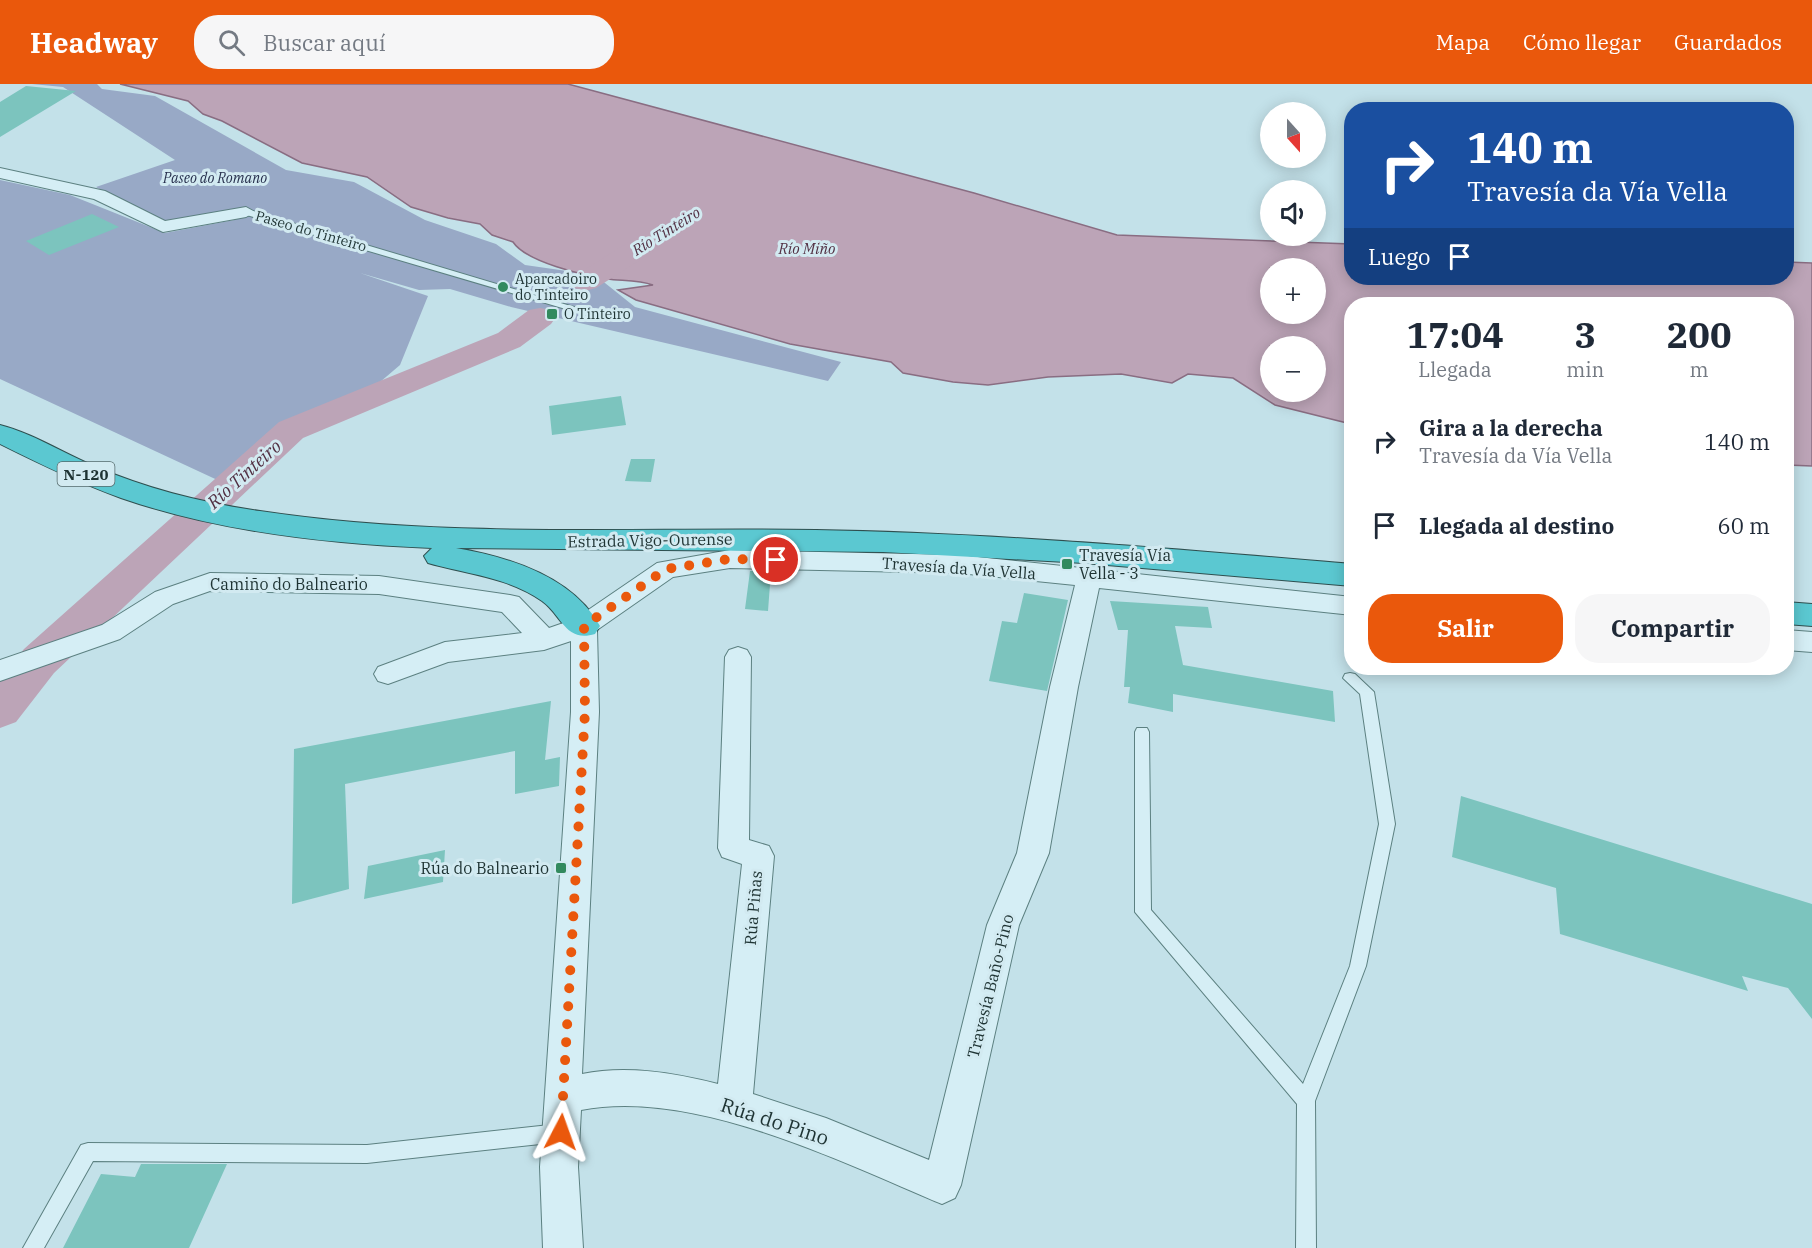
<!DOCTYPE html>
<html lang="es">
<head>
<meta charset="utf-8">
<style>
  :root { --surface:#fff; --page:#f6f6f7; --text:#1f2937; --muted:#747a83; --accent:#ea580c }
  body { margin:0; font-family:"IBM Plex Serif",serif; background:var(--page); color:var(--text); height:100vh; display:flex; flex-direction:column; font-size:22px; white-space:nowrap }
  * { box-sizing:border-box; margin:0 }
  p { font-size:20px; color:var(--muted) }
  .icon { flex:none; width:33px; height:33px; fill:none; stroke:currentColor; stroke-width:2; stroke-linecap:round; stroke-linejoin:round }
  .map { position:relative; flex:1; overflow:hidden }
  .panel { position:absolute; left:1344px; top:213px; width:450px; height:378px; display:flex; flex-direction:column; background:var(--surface); border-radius:24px; box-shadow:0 3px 15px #0003 }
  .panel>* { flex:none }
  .top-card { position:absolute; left:1344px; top:18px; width:450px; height:183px; border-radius:24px; box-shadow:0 3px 15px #0003; background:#1a4fa0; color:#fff; overflow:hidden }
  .needle { width:39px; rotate:159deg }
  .buttons { position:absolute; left:1260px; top:18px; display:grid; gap:12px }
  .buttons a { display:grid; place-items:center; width:66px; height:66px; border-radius:50%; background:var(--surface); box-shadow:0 3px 15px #0003; font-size:30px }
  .pin { position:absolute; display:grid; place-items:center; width:51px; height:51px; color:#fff; margin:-26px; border:3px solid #fff; border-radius:50%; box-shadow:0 2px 6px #0007 }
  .me { position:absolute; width:66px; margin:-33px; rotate:4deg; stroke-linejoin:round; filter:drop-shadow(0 0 4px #0008) }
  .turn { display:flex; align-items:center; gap:21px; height:126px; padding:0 24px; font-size:27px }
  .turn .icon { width:78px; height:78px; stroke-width:2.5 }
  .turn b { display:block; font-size:42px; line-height:51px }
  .then { display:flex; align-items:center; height:57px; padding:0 24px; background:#0003; gap:12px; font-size:22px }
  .eta { display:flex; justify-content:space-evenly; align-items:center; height:102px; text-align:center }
  .eta b { font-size:36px; font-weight:800; line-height:42px }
  .primary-button { display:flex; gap:12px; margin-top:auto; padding:12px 24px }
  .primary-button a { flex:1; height:69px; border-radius:24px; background:var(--accent); color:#fff; font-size:24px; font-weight:800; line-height:69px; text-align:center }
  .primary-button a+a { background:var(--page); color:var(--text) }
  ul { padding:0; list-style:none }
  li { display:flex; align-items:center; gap:18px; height:84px; padding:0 24px }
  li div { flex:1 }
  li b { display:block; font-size:22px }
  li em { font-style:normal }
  header { display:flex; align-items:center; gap:36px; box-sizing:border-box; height:84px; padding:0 30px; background:var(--accent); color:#fff }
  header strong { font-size:28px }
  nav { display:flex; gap:33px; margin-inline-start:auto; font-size:21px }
  .search { width:420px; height:54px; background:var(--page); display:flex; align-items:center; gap:15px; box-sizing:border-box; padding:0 21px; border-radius:24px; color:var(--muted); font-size:22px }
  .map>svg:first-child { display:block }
  .green { fill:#98a9c6 }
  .water { fill:#bca4b7; stroke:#896d82; stroke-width:1.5; fill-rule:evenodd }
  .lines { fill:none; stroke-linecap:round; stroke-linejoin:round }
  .river { fill:#bca4b7; fill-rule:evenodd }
  .building { fill:#7cc4be }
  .lane-casing { stroke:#5c8081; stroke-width:2 }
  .street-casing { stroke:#5c8081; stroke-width:2 }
  .highway-casing { stroke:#2f4f4f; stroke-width:2 }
  .lane { fill:#d5eef5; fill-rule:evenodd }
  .street { fill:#d5eef5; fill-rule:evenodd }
  .highway { fill:#5bc8d1; fill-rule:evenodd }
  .route { stroke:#ea580c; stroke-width:10; stroke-dasharray:0 18 }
  .poi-dot { fill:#328a5e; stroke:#d2eaf1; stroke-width:2 }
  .labels { text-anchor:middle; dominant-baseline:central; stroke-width:6; stroke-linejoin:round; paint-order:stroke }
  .far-park-label { font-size:14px; font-style:italic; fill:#27304d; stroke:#d2eaf1 }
  .far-street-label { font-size:14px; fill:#1e3333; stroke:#d2eaf1 }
  .far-poi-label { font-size:14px; fill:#1e3333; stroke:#d2eaf1; text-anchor:start }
  .far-water-label { font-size:15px; font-style:italic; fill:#512f42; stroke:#d2eaf1 }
  .shield { fill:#d2eaf1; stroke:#546a6c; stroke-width:1.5 }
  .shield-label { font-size:15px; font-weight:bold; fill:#1e3333 }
  .street-label { font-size:16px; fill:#1e3333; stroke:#d2eaf1 }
  .poi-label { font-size:16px; fill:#1e3333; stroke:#d2eaf1; text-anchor:start }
  .water-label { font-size:18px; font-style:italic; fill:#512f42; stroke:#d2eaf1 }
  .near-street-label { font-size:20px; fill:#1e3333; stroke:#d2eaf1 }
</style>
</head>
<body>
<header>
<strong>Headway</strong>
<div class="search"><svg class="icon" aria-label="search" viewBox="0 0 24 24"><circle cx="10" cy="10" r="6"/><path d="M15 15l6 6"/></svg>Buscar aquí</div>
<nav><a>Mapa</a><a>Cómo llegar</a><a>Guardados</a></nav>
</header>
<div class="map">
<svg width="1812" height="1164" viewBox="0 0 1812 1164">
  <rect width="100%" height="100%" fill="#c3e1e9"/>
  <path class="green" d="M32,0h65l5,5 53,7 131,74 68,12 71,38 71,24 29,21 70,10 40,32 206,55 -13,19 -317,-74 -61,-18 -31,1 -59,-17 68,23 -28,69 -41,35 -78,28 -55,56 -226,-105v-199l70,15 95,38 69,-13 -78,2 -60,-35 79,-27 -112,-73z"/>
  <path class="water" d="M120,0h448l406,109 143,42 234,9 1,34h434l1,-16 25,1v203l-25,-1 -1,-161h-434l-1,120 -76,-19 -42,-27 -45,-4 -16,9 -51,-9 -73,3 -60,8 -35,-3 -50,-9 -12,-11 -101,-18 -154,-44 -18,-10 35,-5c-15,-5 -31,-4 -46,-6 -24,-4 -81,-17 -94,-37l-21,-7 -12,-11 -32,-6 -37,-11 -44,-30 -65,-14 -80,-42 -19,-7 -15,-13zM1270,184h46v46h-46zM1270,262h46v46h-46z"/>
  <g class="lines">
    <path class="river" d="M644,152l10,3 4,6 -4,6 -58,37 -11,3 -11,-3 -4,-6 4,-6 60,-37z
      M540,224l11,2 5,7 -5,7 -31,23 -217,91 -249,235 -38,49 -16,6v-50l24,-29 255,-227 219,-89 31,-23z"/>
  </g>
  <path class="building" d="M26,2l50,5 -76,46v-35z
    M92,130l27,13 -70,28 -23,-14z
    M621,312l5,29 -74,10 -3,-29z
    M631,375h24l-4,23 -26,-1z
    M750,487h21l-3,40 -23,-2z
    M1024,509l44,7 -21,91 -58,-10 13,-60 15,2z
    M1110,517l98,6 4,21 -37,-2 8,39 150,26 2,31 -162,-28v18l-45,-9 2,-16h-6l4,-57h-10z
    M551,617l-6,59 15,-3 -1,29 -44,8v-43l-170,33 4,105 -57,15 2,-155z
    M1461,712l351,108v115l-24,-31 -46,-12 6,15 -188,-57 -4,-46 -104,-31z
    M445,766l-2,32 -79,17 4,-33z
    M141,1080h86l-38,84h-126l38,-74 34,3z"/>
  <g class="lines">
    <g class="lane-casing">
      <path id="lane" d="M243,126h6l345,103 -8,2 -343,-101z
        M1350,589l5,1 19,18 21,132 -29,142 -51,135 1,147h-20l1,-144 -162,-192v-180l2,-4h10l2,4 2,178 152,174 47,-118 29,-142 -19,-130 -17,-16 2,-4z
        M559,1040l7,2 2,7 -2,7 -7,2 -192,21 -274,-2 -49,87h-21l58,-103 7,-2 279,2z"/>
    </g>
    <g class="street-casing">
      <path id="street" d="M0,84l105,23 60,30 81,-14 9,5 -9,5 -83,15 -69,-33 -94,-21z
        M730,466l229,5 393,42v18l-253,-27 -21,99 -29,166 -30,72 -58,260 -6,13 -13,6c-103,-43 -249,-116 -361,-94l-3,57 5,81h-40l-3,-81 31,-455v-71l-27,9 -96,12 -60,22 -10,-3 -4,-7 4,-7 67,-25 77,-9 -20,-21 -123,-18 -169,-3 -37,13 -53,35 -120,42v-21l102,-35 53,-33 55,-19 169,3 131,19 9,2 30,31 26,-9 82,-56zM730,484l229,5 116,12 -25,102 -33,166 -30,72 -58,235 -103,-42 -73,-24 21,-238 -5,-10 -20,-6 2,-183 -4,-7 -9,-3 -9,3 -4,7 -7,191 4,9 20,7 -24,220c-44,-11 -91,-19 -136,-10l17,-362 -2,-82 76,-53z
        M1786,546l26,2v20l-26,-2z"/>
    </g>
    <g class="highway-casing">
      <path id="highway" d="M0,341c32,8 63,28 94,41 53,23 109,37 166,45 184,28 371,16 556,19 179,3 357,19 536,34v22l-268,-23 -201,-11 -427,-4c53,9 116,28 144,78l-5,8c-30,9 -33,-19 -53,-33 -34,-24 -76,-27 -114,-38l-4,-7 8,-8c-103,-4 -213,-16 -311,-50 -42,-15 -81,-34 -121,-54z
        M1786,518l26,2v22l-26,-2z"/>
    </g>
    <use href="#lane" class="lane"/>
    <use href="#street" class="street"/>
    <use href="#highway" class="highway"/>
  </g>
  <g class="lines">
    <path class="route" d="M561,1048l24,-420 -1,-86 82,-57 64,-10 46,1"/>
  </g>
  <g class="poi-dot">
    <circle cx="503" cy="203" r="6"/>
    <rect x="546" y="224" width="12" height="12" rx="3"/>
    <rect x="1061" y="474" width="12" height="12" rx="3"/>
    <rect x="555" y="778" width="12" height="12" rx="3"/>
  </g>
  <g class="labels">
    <g class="far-park-label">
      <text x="215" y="94">Paseo do Romano</text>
    </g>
    <g class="far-street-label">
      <text transform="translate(311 147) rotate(16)">Paseo do Tinteiro</text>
    </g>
    <g class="far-poi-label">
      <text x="515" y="195">Aparcadoiro<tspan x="515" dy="16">do Tinteiro</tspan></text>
      <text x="564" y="230">O Tinteiro</text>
    </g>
    <g class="far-water-label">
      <text transform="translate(666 147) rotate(-32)">Río Tinteiro</text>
      <text x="807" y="164">Río Miño</text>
    </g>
    <rect class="shield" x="57.5" y="378" width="57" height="24" rx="4.5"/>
    <g class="shield-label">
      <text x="86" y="390">N-120</text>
    </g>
    <g class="street-label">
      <text transform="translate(650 456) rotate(-1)">Estrada Vigo-Ourense</text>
      <text transform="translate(959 484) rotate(4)">Travesía da Vía Vella</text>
      <text x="289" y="500">Camiño do Balneario</text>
      <text transform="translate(753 824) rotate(-85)">Rúa Piñas</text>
      <text transform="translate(990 902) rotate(-76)">Travesía Baño-Pino</text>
    </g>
    <g class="poi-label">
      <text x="1079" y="471">Travesía Vía<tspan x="1079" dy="18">Vella - 3</tspan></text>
      <text x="549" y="784" text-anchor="end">Rúa do Balneario</text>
    </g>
    <g class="water-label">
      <text transform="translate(244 390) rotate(-42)">Río Tinteiro</text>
    </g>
    <g class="near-street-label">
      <text transform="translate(775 1037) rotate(18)">Rúa do Pino</text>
    </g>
  </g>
</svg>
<div class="buttons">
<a><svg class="needle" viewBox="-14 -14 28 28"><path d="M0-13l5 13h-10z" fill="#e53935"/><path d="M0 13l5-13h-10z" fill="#747a83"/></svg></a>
<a><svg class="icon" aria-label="sound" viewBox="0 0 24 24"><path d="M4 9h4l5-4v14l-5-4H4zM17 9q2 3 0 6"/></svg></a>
<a>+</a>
<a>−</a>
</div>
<div class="pin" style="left:776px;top:476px;background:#d93025"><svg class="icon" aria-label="arrive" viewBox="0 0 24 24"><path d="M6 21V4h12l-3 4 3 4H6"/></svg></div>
<svg class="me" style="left:561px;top:1048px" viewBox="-20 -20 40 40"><path d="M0-17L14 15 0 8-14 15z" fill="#ea580c" stroke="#fff" stroke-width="4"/></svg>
<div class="top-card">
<div class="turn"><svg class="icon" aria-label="right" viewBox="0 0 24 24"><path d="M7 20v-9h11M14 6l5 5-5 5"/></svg><div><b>140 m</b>Travesía da Vía Vella</div></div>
<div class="then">Luego<svg class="icon" aria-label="arrive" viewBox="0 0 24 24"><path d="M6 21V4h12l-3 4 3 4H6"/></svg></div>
</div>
<section class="panel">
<div class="eta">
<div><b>17:04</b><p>Llegada</p></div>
<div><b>3</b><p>min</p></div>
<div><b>200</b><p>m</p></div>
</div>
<ul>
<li><svg class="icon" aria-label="right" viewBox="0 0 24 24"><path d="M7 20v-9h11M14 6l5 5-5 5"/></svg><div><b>Gira a la derecha</b><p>Travesía da Vía Vella</p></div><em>140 m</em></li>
<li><svg class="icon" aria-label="arrive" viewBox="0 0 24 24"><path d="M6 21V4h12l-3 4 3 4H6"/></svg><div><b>Llegada al destino</b></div><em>60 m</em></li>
</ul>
<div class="primary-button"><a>Salir</a><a>Compartir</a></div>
</section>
</div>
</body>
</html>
